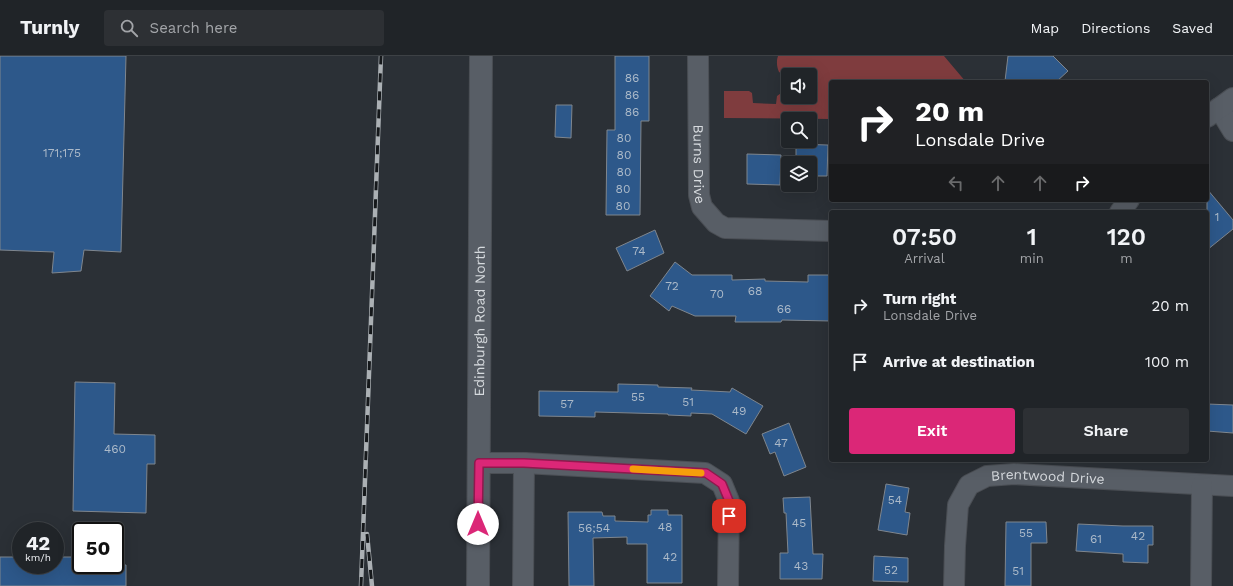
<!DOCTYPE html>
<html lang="en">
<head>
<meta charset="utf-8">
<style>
  :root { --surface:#202428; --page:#2d3034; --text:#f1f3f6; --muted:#a2a4a8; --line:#3d4145; --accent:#db2777 }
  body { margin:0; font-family:"Work Sans",sans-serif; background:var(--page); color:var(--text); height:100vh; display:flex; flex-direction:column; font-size:15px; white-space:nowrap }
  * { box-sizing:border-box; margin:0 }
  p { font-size:13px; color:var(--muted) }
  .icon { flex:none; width:22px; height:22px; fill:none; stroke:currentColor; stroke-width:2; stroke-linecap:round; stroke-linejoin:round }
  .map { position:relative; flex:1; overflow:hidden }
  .details { position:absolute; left:829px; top:154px; width:380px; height:252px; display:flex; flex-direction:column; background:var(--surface); border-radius:4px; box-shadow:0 4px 16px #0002,0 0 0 1px var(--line) }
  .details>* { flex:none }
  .top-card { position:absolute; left:829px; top:24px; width:380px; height:122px; border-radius:4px; box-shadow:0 4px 16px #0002,0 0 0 1px var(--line); background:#202124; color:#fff; overflow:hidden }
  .tools { position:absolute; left:781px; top:12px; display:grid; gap:8px }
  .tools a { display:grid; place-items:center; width:36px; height:36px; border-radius:4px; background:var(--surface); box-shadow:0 4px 16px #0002,0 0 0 1px var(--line); font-size:20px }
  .speed { position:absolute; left:12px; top:466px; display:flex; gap:8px; font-size:20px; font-weight:700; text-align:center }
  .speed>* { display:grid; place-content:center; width:52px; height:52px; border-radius:50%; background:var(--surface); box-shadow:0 4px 16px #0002,0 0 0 1px var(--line); line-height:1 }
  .speed small { font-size:10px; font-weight:400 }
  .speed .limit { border:2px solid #111; border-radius:6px; background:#fff; color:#111 }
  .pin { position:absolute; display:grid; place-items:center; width:34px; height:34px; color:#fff; margin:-17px; border-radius:8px; box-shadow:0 2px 6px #0006 }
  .me { position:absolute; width:44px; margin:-22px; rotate:0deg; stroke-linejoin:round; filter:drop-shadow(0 0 3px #0008) }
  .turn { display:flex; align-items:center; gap:14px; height:84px; padding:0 20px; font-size:18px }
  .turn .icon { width:52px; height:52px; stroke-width:2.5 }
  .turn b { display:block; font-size:28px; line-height:34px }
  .lanes { display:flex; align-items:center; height:38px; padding:0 20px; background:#0003; justify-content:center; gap:20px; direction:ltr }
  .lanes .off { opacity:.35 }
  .eta { display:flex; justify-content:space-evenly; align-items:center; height:68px; text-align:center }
  .eta b { font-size:24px; font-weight:600; line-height:28px }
  .action { display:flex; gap:8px; margin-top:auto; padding:8px 20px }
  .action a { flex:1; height:46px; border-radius:4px; background:var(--accent); color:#fff; font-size:16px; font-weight:600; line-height:46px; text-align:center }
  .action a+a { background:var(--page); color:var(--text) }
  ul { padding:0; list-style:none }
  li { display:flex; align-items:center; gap:12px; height:56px; padding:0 20px }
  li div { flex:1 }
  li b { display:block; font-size:15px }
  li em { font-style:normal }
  header { display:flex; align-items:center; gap:24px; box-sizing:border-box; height:56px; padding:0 20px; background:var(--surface); border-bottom:1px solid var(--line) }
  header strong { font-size:19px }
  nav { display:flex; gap:22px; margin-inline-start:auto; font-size:14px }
  .search { width:280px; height:36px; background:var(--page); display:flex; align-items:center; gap:10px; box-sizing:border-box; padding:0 14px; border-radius:4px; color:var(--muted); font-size:15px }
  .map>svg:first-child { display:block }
  .green { fill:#7f3c3e; fill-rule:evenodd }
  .building { fill:#2d588a; stroke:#7f868e }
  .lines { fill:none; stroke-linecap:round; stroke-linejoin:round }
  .minor-casing { stroke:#4a4e54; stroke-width:22 }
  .secondary-casing { stroke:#4a4e54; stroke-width:24 }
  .minor { stroke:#585e66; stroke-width:20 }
  .secondary { stroke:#585e66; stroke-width:22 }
  .rail-casing { stroke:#abb0b4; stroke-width:4.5 }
  .rail { stroke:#15181b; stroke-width:3; stroke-dasharray:9; stroke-linecap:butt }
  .route-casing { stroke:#8e194d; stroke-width:10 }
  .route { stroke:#db2777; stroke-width:7 }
  .slow { stroke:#f59e0b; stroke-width:7 }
  .labels { text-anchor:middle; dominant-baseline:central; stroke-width:4; stroke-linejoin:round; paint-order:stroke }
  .number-label { font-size:12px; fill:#acbac9 }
  .street-label { font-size:14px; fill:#d6dade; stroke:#15181b }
</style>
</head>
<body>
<header>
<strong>Turnly</strong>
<div class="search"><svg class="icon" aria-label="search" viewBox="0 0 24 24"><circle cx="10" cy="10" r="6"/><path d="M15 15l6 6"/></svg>Search here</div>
<nav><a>Map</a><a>Directions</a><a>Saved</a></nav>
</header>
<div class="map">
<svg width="1233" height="530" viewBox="0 0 1233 530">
  <rect width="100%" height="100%" fill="#2b3036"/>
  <path class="green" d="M778,0h166l22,26h-135v37l-107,-1v-27h25l3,2 1,10 23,1 1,-8 7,-5 -1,-17 -4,-2c-2,-4 -3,-11 -1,-16zM788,19h22v22h-22z"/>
  <path class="building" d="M0,0h126l-5,196 -37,-2 -3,21 -29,2 2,-21 -54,-2z
    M615,0h34v65h-8l-1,94h-34l1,-85h8z
    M1008,0h45l15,15 -12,11 -51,-1z
    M556,49h16l-1,33 -16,-1z
    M796,88l32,1 -1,31h-17v-13h-14z
    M747,98l34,1 -1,30 -33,-1z
    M1207,133l26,31v9l-26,21z
    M655,174l9,23 -37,18 -11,-23z
    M675,206l17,13h40v5l33,-1v2l43,1v-7h23v46l-49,-1 -1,2h-46l1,-6h-41l-23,-10 -3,5 -19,-15z
    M75,326l40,1 -1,51 41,1v29h-8l-1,49 -73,-2z
    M618,328l40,1v2l34,1 -1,2 39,2 2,-4 31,18 -17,28 -34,-20 -21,-1v3l-23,-1v-1l-73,-2v5l-56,-1v-25l79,1z
    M1207,348l26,1v28l-26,-2z
    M789,367l17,44 -22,9 -9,-24 -5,2 -8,-20z
    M886,428l23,4 -4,24 5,1 -3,22 -29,-5z
    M810,441l3,57h10l-1,25h-42v-26h8l-2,-40h-2l-1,-15z
    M651,454h17v5h14v68h-35v-39h-20v-7l-34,1 1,48h-25l-1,-74h34l1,4h12v5l33,1v-7h3z
    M1006,466h40l1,21h-16v43h-26z
    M1078,468l45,2h30v19h-5v18l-25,-1v-8l-47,-3z
    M874,500l34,2v24l-35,-1z
    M0,501h21v8h34v-8h26v8h45v21h-126z"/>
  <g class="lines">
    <g class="minor-casing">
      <g id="minor">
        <path id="s1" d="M698,0l1,139 3,12 14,16 9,5 106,3"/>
        <path d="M1219,52l14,23"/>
        <path d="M1207,61l26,-19"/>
        <path d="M1120,156l9,-12"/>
        <path d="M479,407h45l181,10 17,11 7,17 -1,85"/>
        <path d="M523,530l1,-123"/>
        <path id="s2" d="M954,530l1,-40 3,-41 11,-20 18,-9 27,-2 219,12"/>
        <path d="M1201,530l1,-101"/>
      </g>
    </g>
    <g class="secondary-casing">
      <g id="secondary">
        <path id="s3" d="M478,530l3,-530"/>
      </g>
    </g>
    <use href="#minor" class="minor"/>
    <use href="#secondary" class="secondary"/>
    <g class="rail-casing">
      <path id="rail" d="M367,478l5,52
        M361,530l20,-530"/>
    </g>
    <use href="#rail" class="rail"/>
  </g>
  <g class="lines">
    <g class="route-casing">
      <path id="route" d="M478,468l1,-61h45l182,10 16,11 7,17v15"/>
    </g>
    <use href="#route" class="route"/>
    <path class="slow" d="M633,413l68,4"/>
  </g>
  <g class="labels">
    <g class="number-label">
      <text x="632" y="22">86</text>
      <text x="632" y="39">86</text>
      <text x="632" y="56">86</text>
      <text x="624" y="82">80</text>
      <text x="62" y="97">171;175</text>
      <text x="624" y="99">80</text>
      <text x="624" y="116">80</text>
      <text x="623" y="133">80</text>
      <text x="623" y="150">80</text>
      <text x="1217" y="161">1</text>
      <text x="639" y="195">74</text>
      <text x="672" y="230">72</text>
      <text x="755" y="235">68</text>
      <text x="717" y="238">70</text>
      <text x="784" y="253">66</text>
      <text x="638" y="341">55</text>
      <text x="688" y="346">51</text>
      <text x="567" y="348">57</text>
      <text x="739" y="355">49</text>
      <text x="781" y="387">47</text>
      <text x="115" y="393">460</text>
      <text x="895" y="444">54</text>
      <text x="799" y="467">45</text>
      <text x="665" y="471">48</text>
      <text x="594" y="472">56;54</text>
      <text x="1026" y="477">55</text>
      <text x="1138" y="480">42</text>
      <text x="1096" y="483">61</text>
      <text x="670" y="501">42</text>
      <text x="801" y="510">43</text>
      <text x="891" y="514">52</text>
      <text x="1018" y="515">51</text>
    </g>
    <g class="street-label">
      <text stroke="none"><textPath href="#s1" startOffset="108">Burns Drive</textPath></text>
      <text stroke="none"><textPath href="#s3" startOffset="265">Edinburgh Road North</textPath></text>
      <text stroke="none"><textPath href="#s2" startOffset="185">Brentwood Drive</textPath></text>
    </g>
  </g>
</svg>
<div class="tools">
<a><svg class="icon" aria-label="sound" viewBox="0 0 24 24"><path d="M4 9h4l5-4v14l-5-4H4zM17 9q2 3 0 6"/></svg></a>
<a><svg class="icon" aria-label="search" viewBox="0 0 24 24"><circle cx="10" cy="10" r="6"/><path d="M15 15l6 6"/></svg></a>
<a><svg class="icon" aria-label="layers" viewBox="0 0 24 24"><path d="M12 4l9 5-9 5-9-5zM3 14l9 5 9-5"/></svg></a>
</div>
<div class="speed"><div>42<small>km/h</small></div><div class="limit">50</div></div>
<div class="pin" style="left:729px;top:460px;background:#d93025"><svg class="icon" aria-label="arrive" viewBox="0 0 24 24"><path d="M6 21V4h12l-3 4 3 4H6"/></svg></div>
<svg class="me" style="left:478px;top:468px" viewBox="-20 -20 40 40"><circle r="19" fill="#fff"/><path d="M0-13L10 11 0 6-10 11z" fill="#db2777"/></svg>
<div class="top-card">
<div class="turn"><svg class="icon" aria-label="right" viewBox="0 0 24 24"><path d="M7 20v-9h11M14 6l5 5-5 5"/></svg><div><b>20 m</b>Lonsdale Drive</div></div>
<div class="lanes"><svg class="icon off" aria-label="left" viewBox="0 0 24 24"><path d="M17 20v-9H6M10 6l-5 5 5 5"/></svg><svg class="icon off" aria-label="ahead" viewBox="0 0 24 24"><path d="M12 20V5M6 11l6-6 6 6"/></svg><svg class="icon off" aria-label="ahead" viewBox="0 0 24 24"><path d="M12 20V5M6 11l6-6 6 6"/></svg><svg class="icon" aria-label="right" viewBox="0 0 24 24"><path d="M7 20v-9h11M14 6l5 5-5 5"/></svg></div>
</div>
<section class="details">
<div class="eta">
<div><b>07:50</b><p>Arrival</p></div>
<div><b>1</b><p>min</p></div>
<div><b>120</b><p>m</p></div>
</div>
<ul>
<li><svg class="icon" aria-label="right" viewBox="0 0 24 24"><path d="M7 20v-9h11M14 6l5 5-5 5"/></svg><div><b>Turn right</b><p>Lonsdale Drive</p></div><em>20 m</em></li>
<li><svg class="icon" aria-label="arrive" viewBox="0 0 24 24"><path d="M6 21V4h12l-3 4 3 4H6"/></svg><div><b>Arrive at destination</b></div><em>100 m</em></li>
</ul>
<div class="action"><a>Exit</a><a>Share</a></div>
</section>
</div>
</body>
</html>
